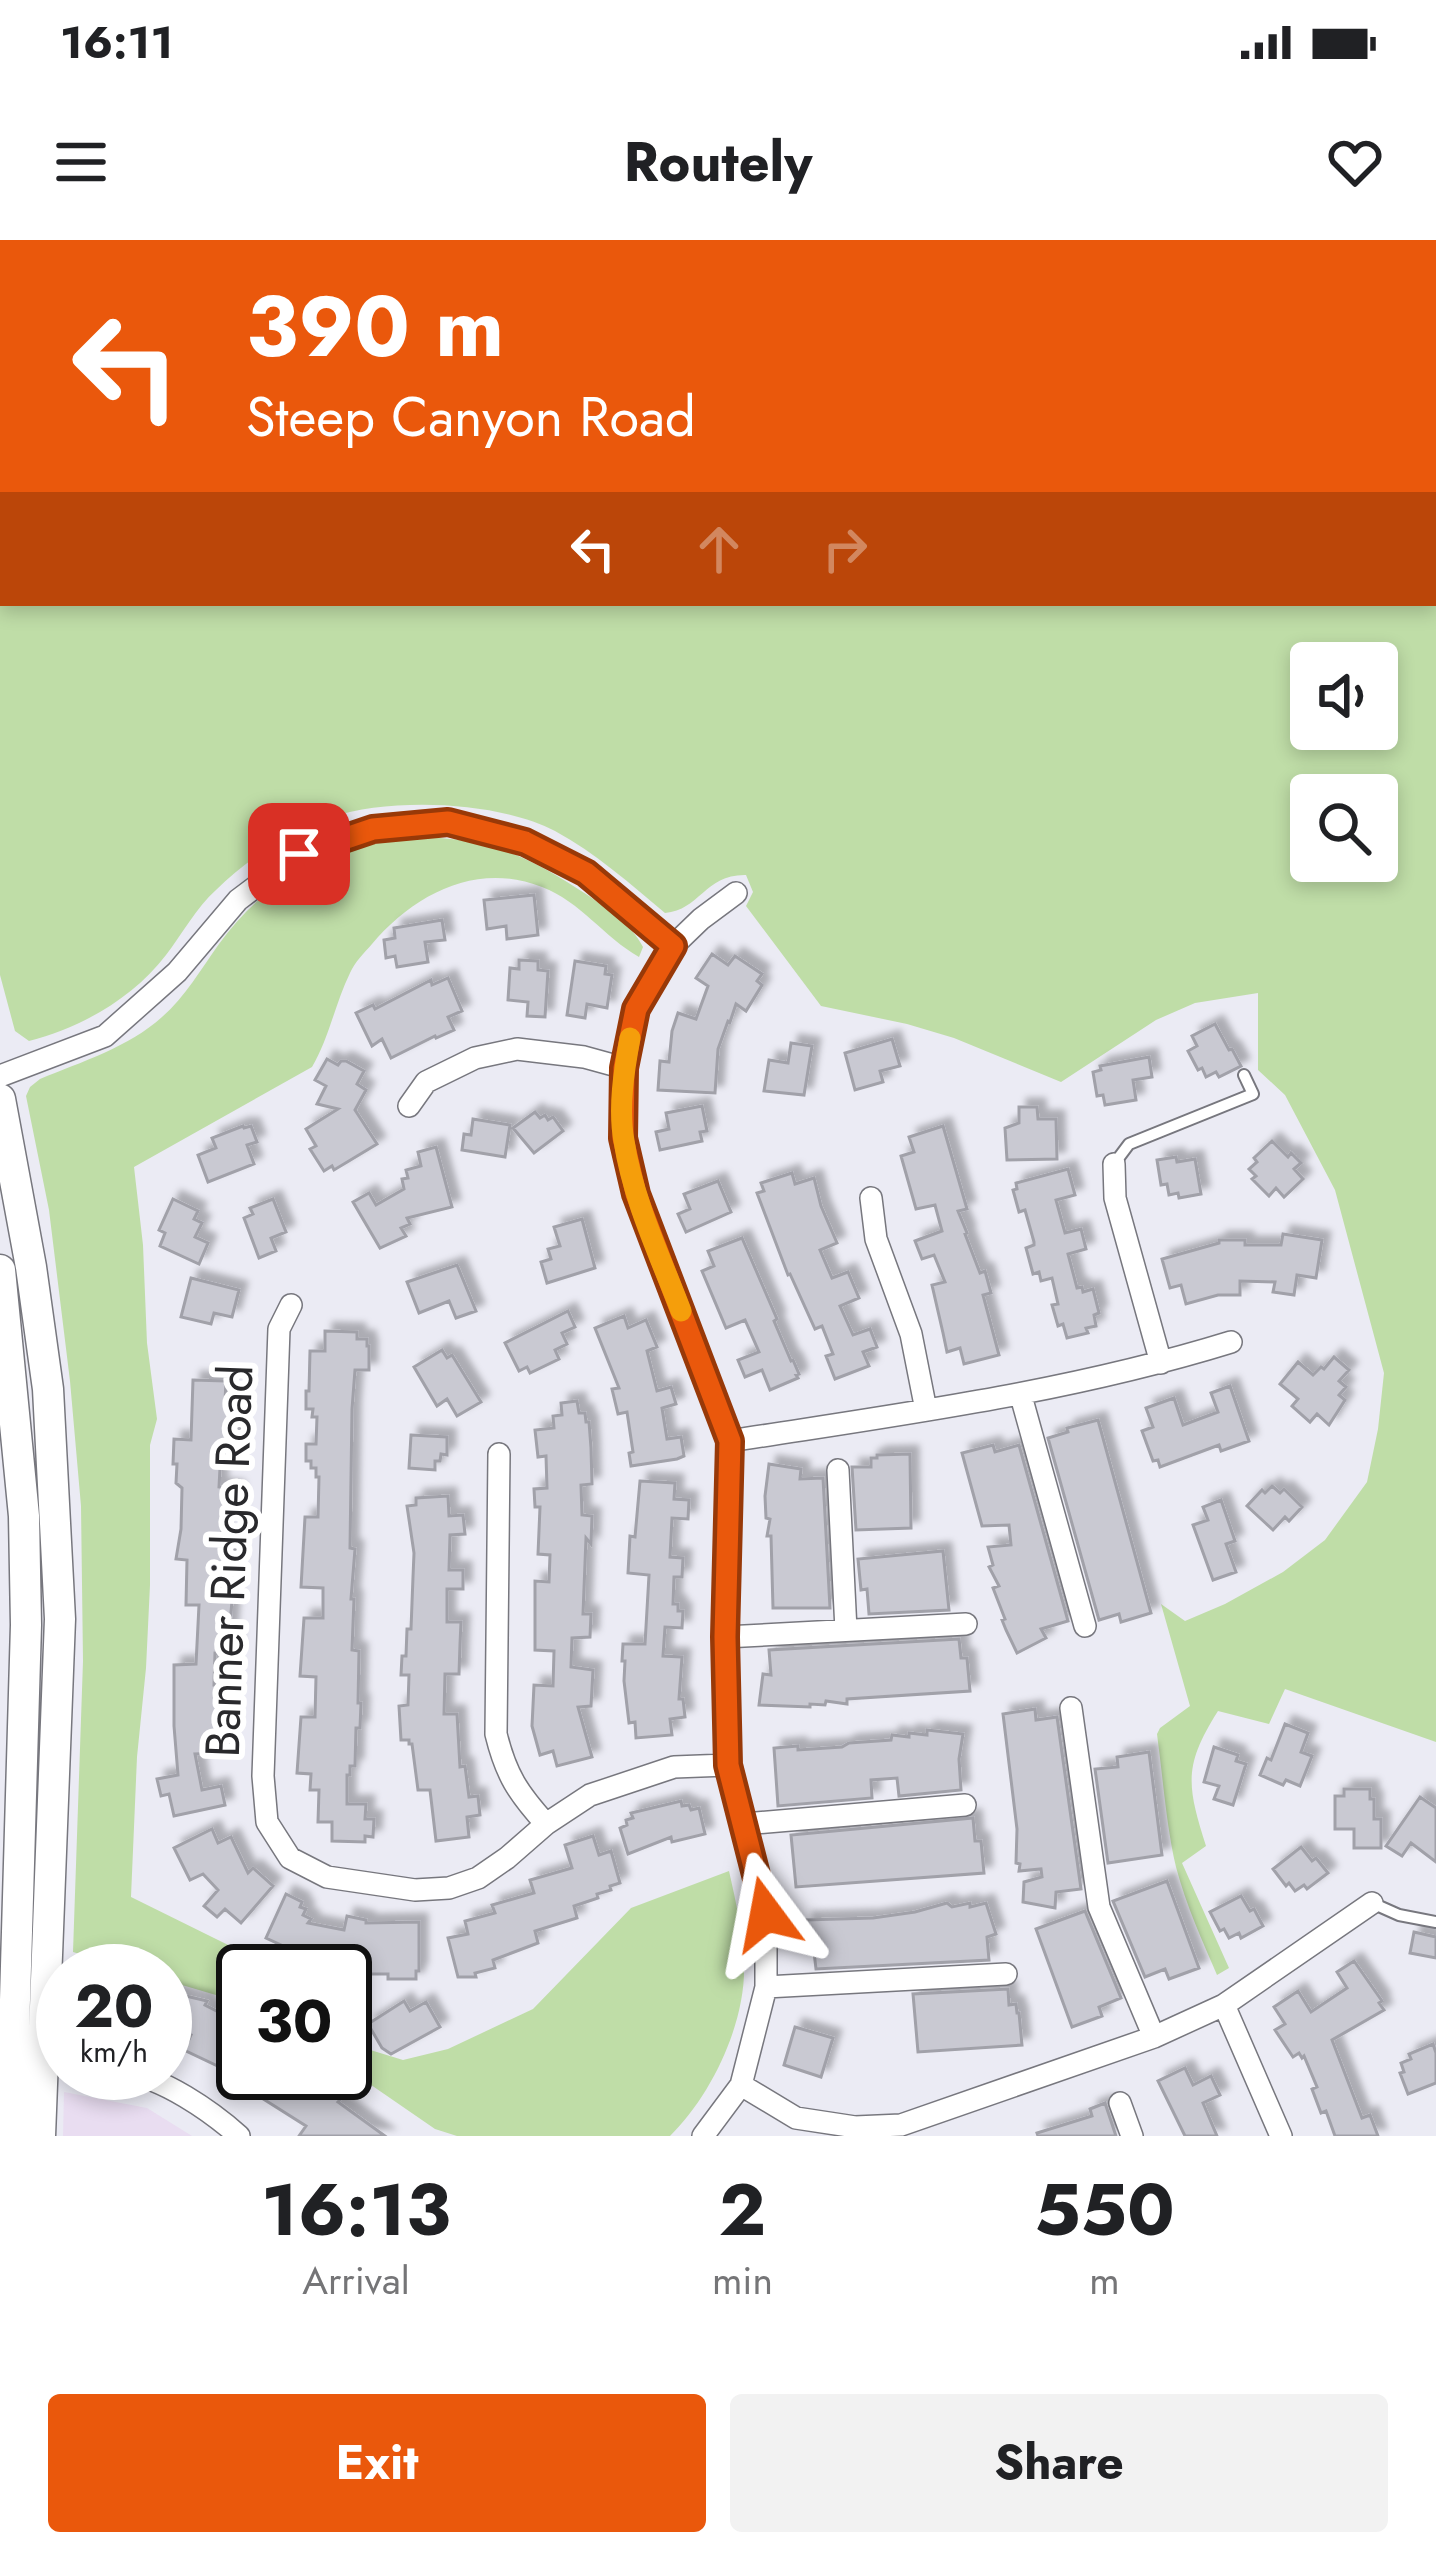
<!DOCTYPE html>
<html lang="en">
<head>
<meta charset="utf-8">
<style>
  :root { --surface:#fff; --page:#f2f2f2; --text:#202124; --muted:#757577; --accent:#ea580c }
  body { margin:0; font-family:Jost,sans-serif; background:var(--page); color:var(--text); height:100vh; display:flex; flex-direction:column; font-size:45px; white-space:nowrap }
  * { box-sizing:border-box; margin:0 }
  p { font-size:39px; color:var(--muted) }
  .icon { flex:none; width:66px; height:66px; fill:none; stroke:currentColor; stroke-width:2; stroke-linecap:round; stroke-linejoin:round }
  .map { position:relative; height:1896px; overflow:hidden }
  .details { display:flex; flex-direction:column; background:var(--surface); flex:1 }
  .details>* { flex:none }
  .guide { position:absolute; left:0px; top:0px; width:1437px; height:366px; box-shadow:0 6px 18px #0003; background:#ea580c; color:#fff; overflow:hidden }
  .buttons { position:absolute; left:1290px; top:402px; display:grid; gap:24px }
  .buttons a { display:grid; place-items:center; width:108px; height:108px; border-radius:12px; background:var(--surface); box-shadow:0 6px 18px #0003; font-size:60px }
  .speed { position:absolute; left:36px; top:1704px; display:flex; gap:24px; font-size:60px; font-weight:700; text-align:center }
  .speed>* { display:grid; place-content:center; width:156px; height:156px; border-radius:50%; background:var(--surface); box-shadow:0 6px 18px #0003; line-height:1 }
  .speed small { font-size:30px; font-weight:400 }
  .speed .limit { border:6px solid #111; border-radius:18px; background:#fff; color:#111 }
  .pin { position:absolute; display:grid; place-items:center; width:102px; height:102px; color:#fff; margin:-51px; border-radius:24px; box-shadow:0 6px 18px #0006 }
  .me { position:absolute; width:132px; margin:-66px; rotate:347deg; stroke-linejoin:round; filter:drop-shadow(0 0 9px #0008) }
  .turn { display:flex; align-items:center; gap:42px; height:252px; padding:0 48px; font-size:54px }
  .turn .icon { width:156px; height:156px; stroke-width:2.5 }
  .turn b { display:block; font-size:84px; line-height:102px }
  .lanes { display:flex; align-items:center; height:114px; padding:0 48px; background:#0003; justify-content:center; gap:60px; direction:ltr }
  .lanes .off { opacity:.35 }
  .eta { display:flex; justify-content:space-evenly; align-items:center; height:204px; text-align:center }
  .eta b { font-size:72px; font-weight:700; line-height:84px }
  .cta { display:flex; gap:24px; margin-top:auto; padding:24px 48px }
  .cta a { flex:1; height:138px; border-radius:12px; background:var(--accent); color:#fff; font-size:48px; font-weight:700; line-height:138px; text-align:center }
  .cta a+a { background:var(--page); color:var(--text) }
  .status { display:flex; justify-content:space-between; align-items:center; height:84px; padding:0 60px; background:var(--surface); direction:ltr }
  .status svg { height:33px; fill:currentColor }
  header { display:flex; justify-content:space-between; align-items:center; height:156px; padding:0 48px; background:var(--surface); font-size:54px; font-weight:700 }
  .map>svg:first-child { display:block }
  .commercial { fill:#e9ddf1 }
  .green { fill:#bfdda7; fill-rule:evenodd }
  .building { fill:#c9c9d2; stroke:#a1a1a9; stroke-width:3; filter:url(#shadow) }
  .lines { fill:none; stroke-linecap:round; stroke-linejoin:round }
  .lane-casing { stroke:#77777e; stroke-width:14 }
  .street-casing { stroke:#77777e; stroke-width:24 }
  .secondary-casing { stroke:#77777e; stroke-width:33 }
  .lane { stroke:#fff; stroke-width:10 }
  .street { stroke:#fff; stroke-width:21 }
  .secondary { stroke:#fff; stroke-width:30 }
  .route-casing { stroke:#983908; stroke-width:30 }
  .route { stroke:#ea580c; stroke-width:21 }
  .slow { stroke:#f59e0b; stroke-width:21 }
  .labels { text-anchor:middle; dominant-baseline:central; stroke-width:12; stroke-linejoin:round; paint-order:stroke }
  .street-label { font-size:48px; fill:#29292c; stroke:#fff }
</style>
</head>
<body>
<div class="status"><b>16:11</b><svg viewBox="0 0 49 12"><path d="M0 12V9h3v3zM5 12V6h3v6zM10 12V3h3v9zM15 12V0h3v12zM26 1h20v11H26zM47 4h2v5h-2z"/></svg></div>
<header><svg class="icon" aria-label="menu" viewBox="0 0 24 24"><path d="M4 6h16M4 12h16M4 18h16"/></svg>Routely<svg class="icon" aria-label="heart" viewBox="0 0 24 24"><path d="M12 20l-8-8c-3-5 5-10 8-4 3-6 11-1 8 4z"/></svg></header>
<div class="map">
<svg width="1436" height="1896" viewBox="0 0 1436 1896">
  <defs>
    <filter id="shadow"><feDropShadow dx="8" dy="-8" stdDeviation="3" flood-color="#0004"/></filter>
  </defs>
  <rect width="100%" height="100%" fill="#ebebf4"/>
  <path class="commercial" d="M64,1852l83,16 45,28h-129z"/>
  <path class="green" d="M535,0h901v1502l-151,-53 -16,35 -51,-13c-35,55 -31,75 -12,135l-24,17 47,105 -12,7c-15,-35 -31,-70 -41,-108 -10,-43 -13,-89 -19,-133l3,-6 30,-22 -29,-102 24,17 40,-17 58,-32 42,-32 42,-58 11,-53 6,-56 -49,-183 -50,-95 -27,-25v-77l-63,10 -39,17 -95,62 -107,-44 -47,-14 -86,-18 -75,-100 7,-14 -7,-17c-41,-1 -46,35 -81,38 -35,-29 -69,-60 -110,-82 -57,-30 -163,-34 -224,-14 -41,13 -84,43 -115,73 -20,18 -34,44 -50,65 -34,44 -84,72 -137,86l-14,-10 -15,-56v-664h3v292h1431v-360h-899zM1311,423h66v66h-66zM1377,555v66h-66v-66z
    M413,597c74,0 115,18 176,59 21,15 42,28 54,51l-4,10c-35,-20 -58,-55 -97,-70 -65,-26 -128,7 -170,57 -8,9 -17,18 -22,29 -15,31 -21,65 -38,94l-178,100 9,78 4,98 10,76 -7,26v140l-4,83 -9,89 -6,140 150,74h-38v32l-78,-23v-9h-29l-63,-19 10,-291 -2,-155 -11,-125 -21,-171 -23,-114 4,-9 10,-8c41,-17 89,-32 122,-62 23,-20 39,-48 57,-73 51,-70 110,-95 194,-107z
    M729,1631c7,31 14,62 15,94 2,58 -33,131 -74,171h-213l-22,-7 -90,-62v-33l9,11 49,15 45,-11 85,-40 98,-101z"/>
  <path class="building" d="M534,655l4,40 -31,4 -1,-13 -19,3 -3,-29z
    M442,680l3,20 -20,2 3,20 -31,5 -2,-11 -9,2 -2,-18 11,-2 -1,-10z
    M712,714l16,11 7,-9 27,18 -5,7 5,4 -16,26 -10,-7 -6,18 -2,-1 -10,28 -3,44 -57,-3 2,-29 9,1 3,-31 6,-18 18,6 12,-33 -12,-8z
    M519,720l19,1v9l10,1 -3,46 -18,-1 1,-14 -20,-2 2,-32 9,1z
    M575,721l31,5 -1,8 7,1 -5,33 -20,-4 -2,14 -18,-3z
    M448,738l14,33 -14,6 6,13 -18,8 -1,-2 -44,22 -9,-19 -10,7 -16,-33 17,-8 2,4 56,-29 1,5z
    M1215,784l14,26 3,-1 9,17 -22,11 -3,-5 -10,5 -4,-9 -4,2 -10,-19 9,-5 -5,-10z
    M892,799l8,27 -20,5 3,11 -28,8 -10,-37z
    M791,803l21,3 -8,49 -40,-4 5,-31 19,3z
    M1149,817l3,20 -19,3 3,20 -31,5 -2,-10 -6,1 -4,-24 8,-2 -1,-4z
    M327,819l11,6 3,-4h5l18,10 -7,13 9,6 -11,20 22,34 -43,26 -2,-4 -8,5 -14,-22 6,-3 -10,-17 32,-20 -21,-5 9,-18 -11,-6z
    M702,866l5,25 -7,1 2,9 -42,9 -4,-18 13,-3 -3,-16z
    M1019,867h18l1,12h18l1,40 -50,1 -2,-32 14,-5z
    M535,872l5,6 5,-3 3,5 5,-3 10,14 -29,22 -21,-25z
    M473,879l37,6 -5,32 -43,-7 2,-16 7,1z
    M243,886l1,2 7,-2 6,16 -10,3 7,19 -46,18 -10,-27 18,-7 -4,-10z
    M943,886l24,83 -9,2 9,22 -2,1 15,39 5,-2 6,22 -8,2 16,60 -35,9 -4,-16 -13,4 -4,-19 -11,-48 13,-3 -11,-27 -12,4 -7,-18 27,-10 -7,-26 -19,4 -15,-53 13,-4 -5,-15z
    M1272,901l16,16 3,-4 10,10 -7,6 9,10 -19,18 -8,-9 -7,8 -17,-17 4,-3 -7,-7 8,-7 -3,-4z
    M436,907l16,60 -45,11 3,6 -9,4 5,8 -26,12 -27,-46 16,-9 7,12 28,-16 -2,-10 6,-1 -2,-8 15,-4 -3,-14z
    M1176,917l1,5 18,-3 6,35 -22,4 -1,-5 -9,2 -2,-11 -6,1 -4,-25z
    M1068,929l7,26 -19,5 9,33 16,-4 5,20 -18,5 9,34 5,-1 1,5 10,-3 6,24 -5,2 2,11 -10,2 2,5 -21,5 -4,-14 -5,2 -6,-21 6,-1 -6,-26 -11,3 -2,-9 -6,2 -7,-26 8,-3v-3l-9,-32 -6,2 -6,-22 4,-1 -1,-6z
    M792,933l3,11 19,-6 7,28 16,37 -17,7 12,28 16,-6 11,26 -19,8 13,29 17,-6 7,18 -14,5 6,14 -34,13 -9,-23 7,-2 -11,-28 -7,3 -25,-55 -2,1 -31,-82 7,-2 -3,-8z
    M718,941l13,31 -45,20 -8,-18 12,-5 -6,-15z
    M173,959l25,12 -4,8 8,4 -7,14 13,6 -9,21 -39,-18 5,-13 -6,-3z
    M273,959l13,33 -15,6 5,13 -17,7 -15,-40 9,-4 -3,-6z
    M582,979l13,49 -48,15 -6,-21 10,-3 -3,-10 12,-3 -6,-19z
    M1283,994l39,6 -6,38 -19,-3 -3,20 -21,-3 2,-10 -35,-1v14h-22l-32,9 -5,-19 -11,3 -8,-29 57,-16v-3h26v5h36z
    M742,998l35,81 -3,2 17,40 2,-1 6,14 -3,1 2,3 -28,12 -8,-20 -17,7 -7,-17 21,-8 -14,-32 -19,8 -24,-57 12,-5 -6,-15z
    M457,1025l19,46 -20,7 -7,-17 -30,12 -12,-31z
    M191,1038l48,12 -7,27 -18,-4 -3,11 -30,-7z
    M568,1071l7,16 -13,6 5,11 -12,6 4,9 -29,14 -3,-6 -8,4 -14,-28z
    M624,1076l4,12 18,-8 11,27 -10,4 10,40 14,-4 5,17 -14,4 5,31 14,-2 3,19 -7,3 -46,7 -2,-13 4,-1 -6,-40 -9,2 -6,-25 7,-1 -24,-60z
    M325,1091l32,1v7h10v7h2v24h-14l-3,39 -2,139 5,1 -4,50h3l-2,51 7,1 -1,52h3l-1,25h-4l-1,38h-5v9h-3v29h19l-1,15h9l-1,18 -8,-1v6l-33,-1v-19h-14l1,-32h-9l1,-16 -14,-1 4,-56h14l1,-40 -16,-1 4,-58h19v-30l-22,-1 4,-70h13l1,-40h-3v-9h-5v-7h-5v-17h10l1,-27h-5l1,-8h-7v-18h3l1,-40h15z
    M442,1110l5,8 5,-3 29,47 -24,14 -10,-17 -10,7 -23,-39z
    M1334,1117l15,13 -10,11 7,6 -7,8 6,5 -16,25 -12,-11 -7,8 -18,-16 6,-7 -18,-15 18,-22 15,13 8,-8 3,2z
    M193,1140l33,1 -1,20h13l-4,49h-13l-2,37 17,2 1,7v20h-15v27h13v20h-7l-1,26h6l-4,47h5l-1,18 -18,-1 -1,32h14l-1,19h-2l2,49 -32,1 7,36 19,-4 4,19 -51,11 -5,-22 -8,2 -4,-17 21,-4 -4,-49v-61l22,-1 3,-59h-13l1,-45 -11,-1 5,-30 1,-41 -6,-5 1,-19h-4l1,-25 17,1z
    M1230,1146l19,55 -28,10 -2,-6 -59,22 -2,-7 -5,1 -11,-30 11,-4 -7,-19 28,-10 9,27 35,-13 -7,-19z
    M577,1161l2,12h6l1,9h3l2,26 1,36 -11,1 1,30 10,1 -1,28 -5,-6 -3,76h8l-1,23 -18,1 -1,29 22,3 -2,36 -13,1 14,50 -35,9 -4,-15 -13,4 -8,-29 2,-41 19,1 1,-35 -19,-1v-69l14,1 1,-27 -12,-1 2,-47h-5l-1,-18 13,-1 -1,-32 -8,1 -3,-27 19,-2 -1,-12 9,-1 -1,-12z
    M1098,1180l53,193 -30,9 -2,-8 -20,6 -51,-182 20,-6 -1,-4z
    M411,1195l36,2v18l-6,-1 -1,7h-5v9l-26,-2z
    M993,1205l2,7 24,-7 49,176 -27,8 5,9 -29,15 -11,-23 -4,-10 3,-1 -12,-31 6,-2 -10,-19 4,-2 -5,-18 23,-2 -2,-20 -27,1 -20,-73z
    M910,1214l1,74 -55,2 -4,-63h19v-9h6v-3z
    M769,1224l32,5 -1,10 23,-1 7,130h-57l-2,-72h-4l3,-17 -4,-1 -1,-22z
    M640,1241l35,2 -1,16 15,1 -1,19 -16,-1 -2,39 13,1 -1,19h-8l-1,27h5v7h5l-1,17 -17,-1 -2,29 19,1 -3,42h4l2,18 -15,2 2,16 -36,3 -1,-16 -6,1 -5,-42 1,-20h-3l1,-17h22l4,-69 -21,-2 2,-37 5,1z
    M1272,1246l8,7 4,-4 18,18 -13,14 -4,-4 -12,13 -26,-24 15,-16 3,3z
    M448,1256l1,20 14,-1 2,19 -15,1 -1,35h14v19h-16v33h14l-1,22 -1,30h-14l-1,40h13l3,53 5,-1 4,31 9,-1 2,19 -13,2 2,20 -33,4 -6,-51h-12l-6,-46h-3v-4h-8l-2,-34 9,-1 1,-30h-8l1,-19h4l1,-27h4l2,-52 1,-24 -7,-47 9,-1v-7z
    M1221,1260l14,41 -9,3 10,28 -23,8 -20,-55 15,-5 -5,-13z
    M943,1311l6,59 -80,4 -2,-25 -6,1 -3,-31z
    M959,1399l2,19h6l3,33 -123,8v5l-21,-3 -1,4 -15,-1v3l-51,-2 4,-31 8,1 -2,-25z
    M1035,1469l1,11 21,-3 24,172 -25,3 -1,16 -32,-6 1,-20 18,-5 -1,-8 -22,2 1,-7 -4,-1 1,-34 -14,-115z
    M1285,1484l23,9 -7,19 11,4 -12,30 -14,-6 -3,5 -23,-10 7,-17 4,2z
    M927,1490l36,4 -4,25 2,31 -62,6 -2,-18 -26,2 1,18 -94,8 -4,-58 24,-2v4l44,-3 7,-4 42,-3 1,-5 17,2v-4l18,2z
    M1214,1507l24,8 -2,6 10,3 -13,41 -19,-6 5,-13 -15,-4z
    M1149,1512l13,103 -54,8 -13,-94 23,-2 -1,-10z
    M1344,1549h26v10h4v20h7v29h-27v-19h-19v-33h9z
    M1420,1557l16,11v54l-25,-19 -9,13 -16,-10z
    M681,1561l1,5 7,-1 2,5 8,-2 6,26 -33,8 -1,-5 -43,17 -8,-26 7,-3 -1,-5 7,-2 -2,-5z
    M973,1578l2,23h6l3,32 -188,14 -5,-52z
    M212,1589l6,14 13,-6 17,36 5,-5 20,18 -32,37 -16,-14 -8,8 -13,-11 14,-16 -15,-16 -13,6 -16,-32z
    M593,1596l6,19 12,-4 9,32 -10,3 1,4 -14,4 1,4 -24,8 3,12 -42,13 3,12 -45,17 2,8 -20,5 1,4h-18l-10,-39 20,-4 -3,-13 30,-8 -3,-8 42,-12 -4,-13 42,-12 -7,-23z
    M1301,1607l11,14 4,-3 12,15 -21,16 -3,-4 -9,6 -6,-8 -3,3 -13,-17z
    M1167,1641l32,87 -30,11 -4,-10 -20,8 -32,-76z
    M286,1654l16,8 -2,5 6,2 -3,6 8,4 -3,4 36,7 3,-14 19,4v3l53,-1v49h-3v8h-28v-5h-27l-1,7 -15,-3v-7h-5l1,-5 -25,-5 -50,-23z
    M1241,1656l9,15 4,-2 9,17 -22,12 -2,-5 -10,5 -5,-9 -4,2 -10,-19z
    M947,1663l5,4 18,-4v4l16,-4 10,31 -9,3 2,23 -173,9 -2,-17 -6,1 -3,-33 68,-2 42,-6z
    M1085,1671l36,87 -22,9 3,9 -30,11 -36,-98z
    M1414,1692l22,5v21l-26,-5z
    M1354,1721l28,40 -3,2 5,7 -52,30 30,78 8,-3 8,21h-43l-9,-25 -5,2 -9,-24 5,-2 -13,-31 -2,2 -3,-5 -6,4 -18,-27 10,-6 -11,-17 24,-16 13,21 36,-24 -10,-16z
    M1008,1749l1,16 7,-1 1,9h2l3,32 -104,7 -5,-58z
    M165,1751l42,10 -2,4 31,16 -2,4 9,5v43h65l16,10 3,-3 18,14 -7,8 47,34h-86l7,-10 -84,-53 6,-2 -44,-21 7,-15 -26,-7z
    M404,1761l6,10 16,-9 14,25 -49,27 -9,-6 -14,-24z
    M795,1787l38,11 -12,39 -37,-12z
    M1433,1804l3,9v30l-28,11 -8,-21 4,-1 -3,-9 10,-4 -2,-5z
    M1185,1828l8,17 18,-9 9,19 -17,8 14,33h-32l-27,-55z
    M1105,1863l11,33h-78l-1,-3 55,-17 -2,-7z"/>
  <g class="lines">
    <g class="lane-casing">
      <path id="lane" d="M1114,924l15,-20 124,-50 -9,-19
        M1372,1663l27,12 37,7"/>
    </g>
    <g class="street-casing">
      <path id="street" d="M165,3l3,-3
        M0,51h3
        M0,836l105,-40 72,-64 61,-72 61,-46 74,-25 75,-7 77,20 61,31 87,73
        M409,866l17,-24 49,-24 42,-9 67,8 40,11
        M1114,924l1,34 46,165
        M871,958l5,41 35,95 15,76
        M291,1065l-12,24 -16,447 4,46 23,36 37,19 88,13 34,-2 29,-10 29,-20 39,-34 44,-29 84,-28 53,-2
        M1021,1156l64,230
        M730,1201c171,-27 336,-48 501,-99
        M499,1214l-3,280c10,41 22,59 50,90
        M838,1230l8,160
        M725,1397l241,-13
        M1071,1468l28,199 55,130
        M744,1584l221,-19
        M766,1747l240,-13
        M1224,1765l57,131
        M125,1833c37,4 86,38 114,63
        M741,1845l55,33 59,9 46,-2 253,-88 70,-32 148,-102
        M1120,1863l12,33
        M703,1896l38,-51 25,-98v-73l-39,-149 -2,-128 5,-196 -94,-247 -13,-56 1,-70 12,-59 37,-63 28,-27 35,-26"/>
    </g>
    <g class="secondary-casing">
      <path id="secondary" d="M0,859l31,168 17,122 12,230 -20,517
        M0,1030l24,246 2,109 -15,511"/>
    </g>
    <use href="#lane" class="lane"/>
    <use href="#street" class="street"/>
    <use href="#secondary" class="secondary"/>
  </g>
  <g class="lines">
    <g class="route-casing">
      <path id="route" d="M299,614l74,-25 75,-7 77,20 61,31 87,73 -37,63 -12,59 -1,70 13,56 94,247 -5,196 3,128 38,149"/>
    </g>
    <use href="#route" class="route"/>
    <path class="slow" d="M630,798c-6,32 -12,70 -6,103 9,59 36,115 57,170"/>
  </g>
  <g class="labels">
    <g class="street-label">
      <text transform="translate(229 1321) rotate(-88)">Banner Ridge Road</text>
    </g>
  </g>
</svg>
<div class="buttons">
<a><svg class="icon" aria-label="sound" viewBox="0 0 24 24"><path d="M4 9h4l5-4v14l-5-4H4zM17 9q2 3 0 6"/></svg></a>
<a><svg class="icon" aria-label="search" viewBox="0 0 24 24"><circle cx="10" cy="10" r="6"/><path d="M15 15l6 6"/></svg></a>
</div>
<div class="speed"><div>20<small>km/h</small></div><div class="limit">30</div></div>
<div class="pin" style="left:299px;top:614px;background:#d93025"><svg class="icon" aria-label="arrive" viewBox="0 0 24 24"><path d="M6 21V4h12l-3 4 3 4H6"/></svg></div>
<svg class="me" style="left:766px;top:1674px" viewBox="-20 -20 40 40"><path d="M0-17L14 15 0 8-14 15z" fill="#ea580c" stroke="#fff" stroke-width="4"/></svg>
<div class="guide">
<div class="turn"><svg class="icon" aria-label="left" viewBox="0 0 24 24"><path d="M17 20v-9H6M10 6l-5 5 5 5"/></svg><div><b>390 m</b>Steep Canyon Road</div></div>
<div class="lanes"><svg class="icon" aria-label="left" viewBox="0 0 24 24"><path d="M17 20v-9H6M10 6l-5 5 5 5"/></svg><svg class="icon off" aria-label="ahead" viewBox="0 0 24 24"><path d="M12 20V5M6 11l6-6 6 6"/></svg><svg class="icon off" aria-label="right" viewBox="0 0 24 24"><path d="M7 20v-9h11M14 6l5 5-5 5"/></svg></div>
</div>
</div>
<section class="details">
<div class="eta">
<div><b>16:13</b><p>Arrival</p></div>
<div><b>2</b><p>min</p></div>
<div><b>550</b><p>m</p></div>
</div>
<div class="cta"><a>Exit</a><a>Share</a></div>
</section>
</body>
</html>
